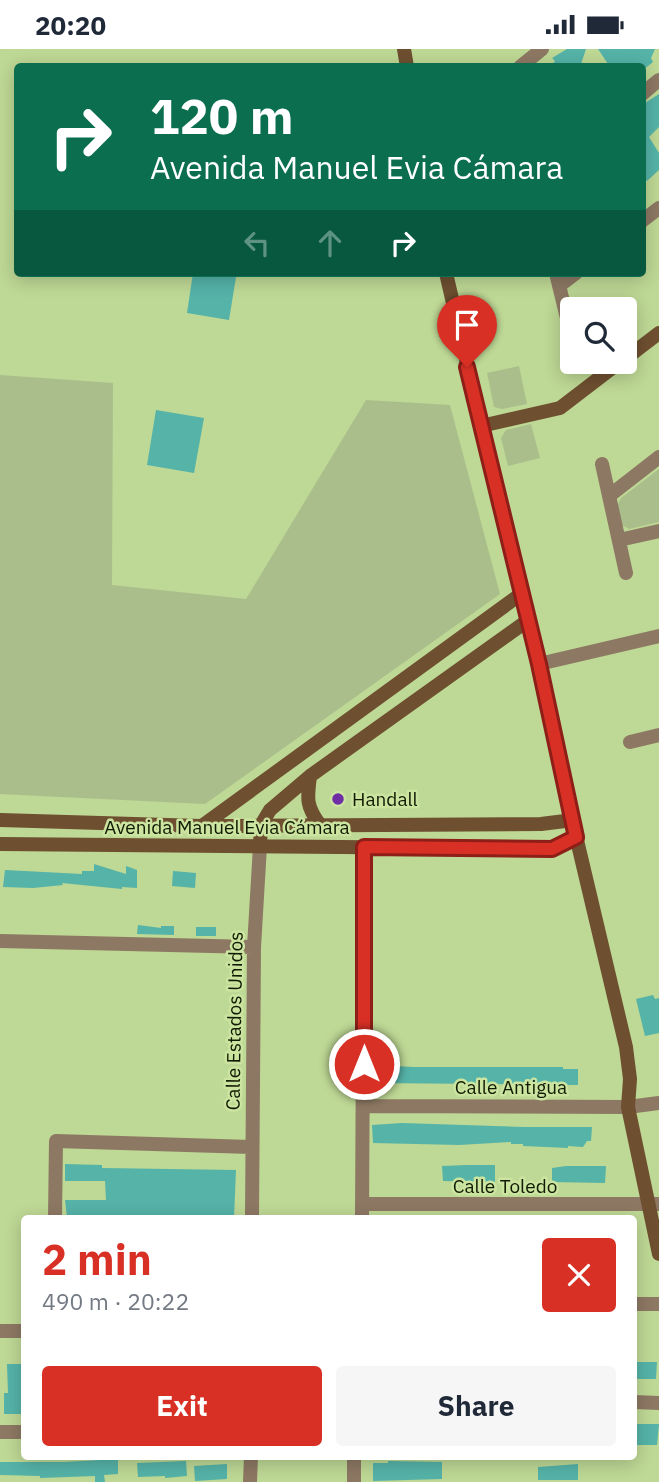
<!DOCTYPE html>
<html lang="en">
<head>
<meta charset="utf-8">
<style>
  :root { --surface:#fff; --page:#f6f6f7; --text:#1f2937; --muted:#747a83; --accent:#d93025 }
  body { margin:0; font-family:"IBM Plex Sans",sans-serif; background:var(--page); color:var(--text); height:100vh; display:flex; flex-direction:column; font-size:26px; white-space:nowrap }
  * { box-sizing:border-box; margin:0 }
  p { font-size:23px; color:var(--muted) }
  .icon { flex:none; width:38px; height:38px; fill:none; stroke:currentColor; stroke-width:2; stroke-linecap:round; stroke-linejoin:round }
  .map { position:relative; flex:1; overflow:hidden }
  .side { position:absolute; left:21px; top:1166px; width:616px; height:245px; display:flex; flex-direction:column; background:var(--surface); border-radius:7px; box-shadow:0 4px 18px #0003 }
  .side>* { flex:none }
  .guide { position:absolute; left:14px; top:14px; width:632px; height:214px; border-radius:7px; box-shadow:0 4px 18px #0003; background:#0b6e4f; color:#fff; overflow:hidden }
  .tools { position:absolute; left:560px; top:248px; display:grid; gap:14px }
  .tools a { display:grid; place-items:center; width:77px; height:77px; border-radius:7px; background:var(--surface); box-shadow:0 4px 18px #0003; font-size:35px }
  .pin { position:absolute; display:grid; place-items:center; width:60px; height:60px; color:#fff; margin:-72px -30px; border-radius:50% 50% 50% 0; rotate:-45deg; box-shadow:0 0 7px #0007 }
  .pin .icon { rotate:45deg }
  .me { position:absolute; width:77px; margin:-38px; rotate:0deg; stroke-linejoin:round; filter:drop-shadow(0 0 5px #0008) }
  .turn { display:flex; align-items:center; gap:24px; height:147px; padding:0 21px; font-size:32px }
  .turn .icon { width:91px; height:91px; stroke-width:2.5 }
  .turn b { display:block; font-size:49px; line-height:60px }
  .lanes { display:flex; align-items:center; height:66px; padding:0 21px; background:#0003; justify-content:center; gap:35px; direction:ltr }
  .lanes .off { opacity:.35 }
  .round { display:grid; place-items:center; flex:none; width:74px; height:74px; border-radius:7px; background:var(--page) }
  .head { display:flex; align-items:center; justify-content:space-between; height:119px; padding:0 21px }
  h1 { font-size:42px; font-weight:800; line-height:52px; color:var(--accent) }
  .primary-button { display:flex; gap:14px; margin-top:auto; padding:14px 21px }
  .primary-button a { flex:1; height:80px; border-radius:7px; background:var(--accent); color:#fff; font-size:28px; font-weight:800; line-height:80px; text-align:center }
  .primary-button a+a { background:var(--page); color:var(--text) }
  .status { display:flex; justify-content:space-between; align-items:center; height:49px; padding:0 35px; background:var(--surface); direction:ltr }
  .status svg { height:19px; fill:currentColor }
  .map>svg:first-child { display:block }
  .green { fill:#aabe8c }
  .building { fill:#55b3a8 }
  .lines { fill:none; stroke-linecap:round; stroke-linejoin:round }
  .street { stroke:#8d7863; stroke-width:14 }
  .secondary { stroke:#6e4f30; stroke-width:14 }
  .route-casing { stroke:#8d1f18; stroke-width:18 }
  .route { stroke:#d93025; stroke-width:12 }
  .poi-dot { fill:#6f2ea3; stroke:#cbe5a1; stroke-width:2.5 }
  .labels { text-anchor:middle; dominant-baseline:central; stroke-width:5; stroke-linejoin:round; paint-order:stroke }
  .poi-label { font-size:19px; fill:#111a02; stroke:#cbe5a1; text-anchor:start }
  .street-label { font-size:19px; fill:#111a02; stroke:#cbe5a1 }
</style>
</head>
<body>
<div class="status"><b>20:20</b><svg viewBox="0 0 49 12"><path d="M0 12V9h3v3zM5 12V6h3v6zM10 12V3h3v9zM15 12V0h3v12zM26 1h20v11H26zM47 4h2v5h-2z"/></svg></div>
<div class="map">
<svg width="659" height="1433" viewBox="0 0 659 1433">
  <rect width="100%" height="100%" fill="#bed895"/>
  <path class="green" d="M519,317l8,38 -25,5 -8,-2 -7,-34z
    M0,326l113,8 -1,202 134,14 120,-199 84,5 50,189 -295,210 -205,-10z
    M531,375l9,34 -32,8 -7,-28 5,-8z
    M659,420v53l-30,7 -7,-4 -5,-19 4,-8z"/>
  <path class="building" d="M567,0h19l-6,18h-30l5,-6 -3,-3z
    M598,0h57l-4,9 2,4 -10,8 -1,-3h-32z
    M659,45v33l-10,10 10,16v17l-12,11 -5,-7v-69z
    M193,224l43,4 -7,43 -42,-7z
    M156,361l48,8 -10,55 -47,-8z
    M94,815l32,10v-8l11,4v18l-15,-1v2l-60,-6 1,2 -30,3 -30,-1 2,-17 77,4v-3h12z
    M173,822l23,2 -1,15 -23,-2z
    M138,876l23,3v-2h13v9l-37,-1z
    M196,878h20v9h-20z
    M653,946l2,4 4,-1v35l-14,3 -9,-37z
    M374,1016l40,2h149v2h15v16l-204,-2z
    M402,1074l122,4h68l-1,14h-4l-4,6 -15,-1v2l-45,-2v-2h-12v-2l-52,3 -86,-2 -1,-18z
    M65,1115l37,1v3l134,2 -2,48 -167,-1 -2,-17h41l-1,-19h-40z
    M467,1116h28v17l-52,-1 -1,-15z
    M566,1117h40l-1,17 -53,-1v-14z
    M634,1313h23l-1,17h-22z
    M7,1315h17v50h-20v-21h4z
    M634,1375h25l-2,21h-22z
    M118,1410v15l-14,1 1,7h-10v-6l-55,2v-2l-40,-1v-13h64z
    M186,1412l1,15 -22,2v-2l-27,1 -1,-14z
    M388,1412l54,1v17l-69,2v-18h15z
    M227,1415v15l-32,2 -1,-15z
    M578,1415v16h-40v-13z"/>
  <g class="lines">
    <path class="street" d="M520,18l22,-18
      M642,45l17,-14
      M642,172l17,-13
      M556,224l11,45
      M559,237l17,-13
      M602,415l24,109
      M609,447l50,-39
      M619,491l40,-9
      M539,615l120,-28
      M630,693l29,-7
      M0,892l254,6
      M363,1057l265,1 31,-4
      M362,1155h297
      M55,1169l1,-77 195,6
      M252,1169l2,-271 6,-101
      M362,1169l2,-371
      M634,1255h25
      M0,1282h24
      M634,1353l25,1
      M0,1383h24
      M250,1433l1,-26
      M354,1433v-26"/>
    <path class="secondary" d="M404,0l3,18
      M446,224l81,348 12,43 37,172 50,211 4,32 -2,28 31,147
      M625,310l34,-26
      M481,377l79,-18 60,-46
      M310,727c-3,23 -4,30 10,49
      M0,771l201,6 340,-2 32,-4
      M202,777l319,-232
      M0,795l552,5 24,-13
      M260,797l1,-21 9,-15 40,-34 217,-155"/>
  </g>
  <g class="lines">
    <g class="route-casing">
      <path id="route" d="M364,1015v-217l188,2 24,-12 -37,-173 -72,-297"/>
    </g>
    <use href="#route" class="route"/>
  </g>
  <circle class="poi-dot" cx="338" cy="750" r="7"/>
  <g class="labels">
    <g class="poi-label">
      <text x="352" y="750">Handall</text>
    </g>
    <g class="street-label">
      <text x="227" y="778">Avenida Manuel Evia Cámara</text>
      <text transform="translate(234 972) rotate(-89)">Calle Estados Unidos</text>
      <text x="511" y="1038">Calle Antigua</text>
      <text x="505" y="1137">Calle Toledo</text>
    </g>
  </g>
</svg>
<div class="tools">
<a><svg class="icon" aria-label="search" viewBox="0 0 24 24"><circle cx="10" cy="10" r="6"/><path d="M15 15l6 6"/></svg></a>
</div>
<div class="pin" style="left:467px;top:318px;background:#d93025"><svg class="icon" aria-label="arrive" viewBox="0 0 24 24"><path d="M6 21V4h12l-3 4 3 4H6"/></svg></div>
<svg class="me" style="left:364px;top:1015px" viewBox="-20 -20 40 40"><circle r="17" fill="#d93025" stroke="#fff" stroke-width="3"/><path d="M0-11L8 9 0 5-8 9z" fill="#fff"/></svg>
<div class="guide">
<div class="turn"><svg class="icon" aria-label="right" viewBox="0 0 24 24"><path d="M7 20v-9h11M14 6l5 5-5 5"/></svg><div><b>120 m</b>Avenida Manuel Evia Cámara</div></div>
<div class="lanes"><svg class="icon off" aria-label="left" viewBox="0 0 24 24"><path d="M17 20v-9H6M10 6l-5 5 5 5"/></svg><svg class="icon off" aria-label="ahead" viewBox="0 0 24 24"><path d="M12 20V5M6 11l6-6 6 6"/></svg><svg class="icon" aria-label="right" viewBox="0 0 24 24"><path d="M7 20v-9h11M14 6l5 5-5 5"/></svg></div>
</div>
<section class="side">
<div class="head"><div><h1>2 min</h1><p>490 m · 20:22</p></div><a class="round" style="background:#d93025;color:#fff"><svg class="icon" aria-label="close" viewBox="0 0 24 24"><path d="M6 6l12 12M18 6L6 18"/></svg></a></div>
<div class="primary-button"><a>Exit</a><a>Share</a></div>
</section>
</div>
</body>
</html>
